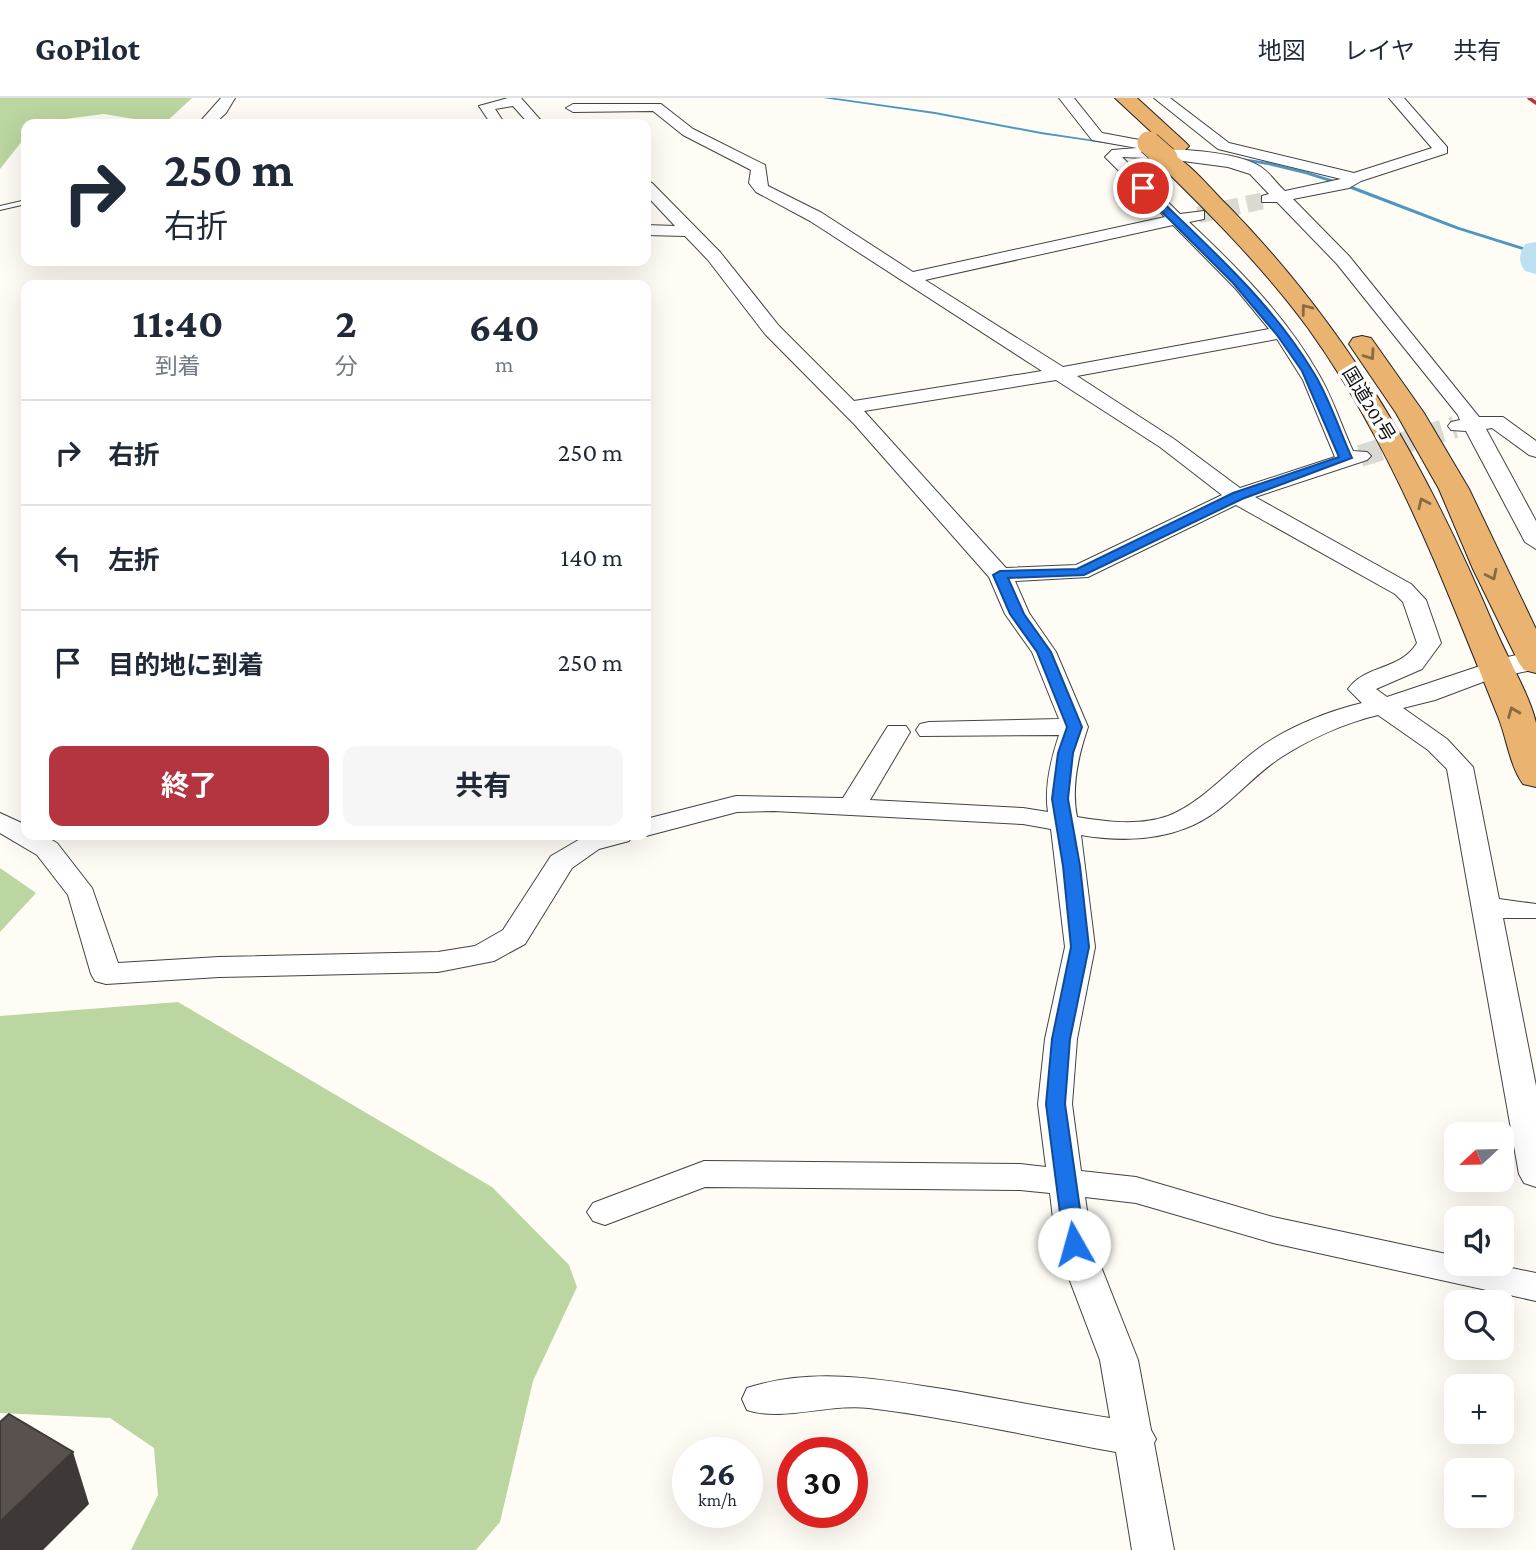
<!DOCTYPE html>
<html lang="ja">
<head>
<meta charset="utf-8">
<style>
  :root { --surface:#fff; --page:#f6f6f7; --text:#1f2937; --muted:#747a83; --line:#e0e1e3; --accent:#b43440 }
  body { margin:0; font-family:"Crimson Pro","Noto Sans JP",serif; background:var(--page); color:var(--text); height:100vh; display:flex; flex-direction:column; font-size:26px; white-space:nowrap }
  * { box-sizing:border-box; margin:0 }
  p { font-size:23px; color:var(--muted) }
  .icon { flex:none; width:38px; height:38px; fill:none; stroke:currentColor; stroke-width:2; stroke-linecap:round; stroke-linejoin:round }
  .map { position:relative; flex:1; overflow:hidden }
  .drawer { position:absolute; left:21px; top:182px; width:630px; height:560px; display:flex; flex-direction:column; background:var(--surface); border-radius:14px; box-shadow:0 7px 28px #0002 }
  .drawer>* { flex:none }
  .top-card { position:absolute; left:21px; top:21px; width:630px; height:147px; border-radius:14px; box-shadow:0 7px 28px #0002; background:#fff; color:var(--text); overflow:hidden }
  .needle { width:46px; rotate:248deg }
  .tools { position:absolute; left:1444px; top:1024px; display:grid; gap:14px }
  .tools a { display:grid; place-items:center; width:70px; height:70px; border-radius:14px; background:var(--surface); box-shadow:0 7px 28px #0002; font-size:35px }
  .speed { position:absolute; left:672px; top:1339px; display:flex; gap:14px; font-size:35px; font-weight:700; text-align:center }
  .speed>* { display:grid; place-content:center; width:91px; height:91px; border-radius:50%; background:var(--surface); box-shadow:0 7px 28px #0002; line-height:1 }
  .speed small { font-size:18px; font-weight:400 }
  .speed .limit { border:10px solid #d22; background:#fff; color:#111 }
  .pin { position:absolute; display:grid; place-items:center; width:60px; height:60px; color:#fff; margin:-30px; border:4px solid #fff; border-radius:50%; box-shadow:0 2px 7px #0007 }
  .me { position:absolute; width:77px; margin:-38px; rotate:353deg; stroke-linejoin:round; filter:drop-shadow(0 0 5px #0008) }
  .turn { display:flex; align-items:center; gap:24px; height:147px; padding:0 28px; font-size:32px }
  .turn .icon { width:91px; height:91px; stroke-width:2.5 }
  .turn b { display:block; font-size:49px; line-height:60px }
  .eta { display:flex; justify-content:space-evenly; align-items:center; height:119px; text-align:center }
  .eta b { font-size:42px; font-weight:700; line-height:49px }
  .action { display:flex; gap:14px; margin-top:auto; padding:14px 28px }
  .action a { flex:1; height:80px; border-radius:14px; background:var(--accent); color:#fff; font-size:28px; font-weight:700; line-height:80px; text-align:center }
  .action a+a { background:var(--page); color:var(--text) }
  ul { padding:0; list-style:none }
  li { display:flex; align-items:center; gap:21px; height:105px; padding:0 28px; border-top:2px solid var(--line) }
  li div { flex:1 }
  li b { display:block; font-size:26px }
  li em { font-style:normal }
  header { display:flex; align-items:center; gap:42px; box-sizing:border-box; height:98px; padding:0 35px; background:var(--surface); border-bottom:2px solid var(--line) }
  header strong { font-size:33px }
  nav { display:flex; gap:38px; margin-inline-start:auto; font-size:24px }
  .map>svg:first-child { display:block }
  .forest { fill:#bbd6a0 }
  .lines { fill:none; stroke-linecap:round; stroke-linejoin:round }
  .stream { fill:#4a98c2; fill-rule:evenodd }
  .river { fill:#bde0f1; fill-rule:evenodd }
  .minor-tunnel-far1 { stroke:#dad9d2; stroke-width:17; stroke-dasharray:17 8; stroke-linecap:butt }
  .minor-tunnel { stroke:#dad9d2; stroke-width:22; stroke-dasharray:22 10; stroke-linecap:butt }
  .service-casing { stroke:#434343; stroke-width:2 }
  .minor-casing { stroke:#434343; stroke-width:2 }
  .tertiary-casing { stroke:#434343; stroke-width:2 }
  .trunk-casing { stroke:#212121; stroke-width:2 }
  .service { fill:#fff; fill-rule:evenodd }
  .minor { fill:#fff; fill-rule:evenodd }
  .tertiary { fill:#fff; fill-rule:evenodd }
  .trunk { fill:#eab470; fill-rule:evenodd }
  .rail { stroke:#b43440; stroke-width:3.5 }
  .trunk-bridge-casing { stroke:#212121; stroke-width:24; stroke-linecap:butt }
  .trunk-bridge { stroke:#eab470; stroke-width:23 }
  .shaded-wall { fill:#3e3936 }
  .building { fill:#58514d; stroke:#3e3936; stroke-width:2 }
  .oneway { stroke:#886a45 }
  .route { fill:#1a73e8; stroke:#114b97; stroke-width:2 }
  .labels { text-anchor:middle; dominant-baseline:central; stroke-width:7; stroke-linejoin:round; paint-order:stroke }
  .far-street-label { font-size:19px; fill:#101010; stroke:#fff }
</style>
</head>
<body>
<header>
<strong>GoPilot</strong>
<nav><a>地図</a><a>レイヤ</a><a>共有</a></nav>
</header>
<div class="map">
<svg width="1536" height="1452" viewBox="0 0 1536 1452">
  <rect width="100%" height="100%" fill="#fefcf4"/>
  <path class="forest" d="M0,0h192l-28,26 -60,-10 -78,10v12l-26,33z
    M0,770l36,25 -36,39z
    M178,904l314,185 77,78 8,22 -44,94 -33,141 -24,28h-345l27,-55 -4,-47 -44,-30 -110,-5v-397z"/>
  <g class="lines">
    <path class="stream" d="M823,0h12l100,14 106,20 99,15 -2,1 -97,-14 -106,-20z
      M1228,58l40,6 40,10 39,12 112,43 77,24v2h-4l-76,-24 -113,-43 -38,-12 -37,-9 -42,-7v-2z"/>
    <path class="river" d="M1536,144v32l-11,-3c-7,-9 -6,-17 0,-27z"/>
    <path class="minor-tunnel-far1" d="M1198,117l64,-14"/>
    <path class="minor-tunnel" d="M1360,358l95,-29"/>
    <g class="service-casing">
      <path id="service" d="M26,102v4l-26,6v-4z"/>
    </g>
    <g class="minor-casing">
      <path id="minor" d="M221,0h14l-9,15 -12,11h-16z
        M508,0h13l23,26h-15l-16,-18 -18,3 10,15h-14l-12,-18z
        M1059,0h15l28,35 43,8 3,3 -7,4c32,1 94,2 120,19 9,6 16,17 24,24l56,-12 -123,-30 -64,-51h16l59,45 125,30 78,-25 -43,-50h15l43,49v6l-86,28 -12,7 -56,11 56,57 130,161h24l33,24v16l-7,-2 -37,-27 -6,1 50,92v28l-11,-7 -59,-111 -15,-1 -3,-4 3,-4 9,-2 -2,-5 -121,-151 -60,-62h-15v-6l7,-2 -19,-20 -22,-7 -60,-8 -46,-2 58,57 24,-3v8l-15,3c48,45 96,93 129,151 15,25 23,52 35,78l14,1 4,4 -4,4 -112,37 156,87 15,16 15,43 -19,26 -46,20 11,8 108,-36 9,3 4,5 -4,5 -69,26 -32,8 44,31 26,28 26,132 37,5v14h-33l33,168v101l-12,-4 -5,-9 -72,-405 -19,-19 -50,-35c-33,8 -69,24 -98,43 -31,20 -57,57 -94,70 -33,13 -71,13 -105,7l14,112 -18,92 -5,65 9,67 55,6 137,40 183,39v8h36l44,9v28l-263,-58 -137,-40 -51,-6 7,47 46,116 13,70 5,9 -2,4 20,107h-42l-16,-98c-82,-15 -165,-34 -247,-44 -39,-5 -87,14 -122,2l-5,-11 5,-11c70,-23 144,-7 214,4 49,9 99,18 149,26l-10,-58 -44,-116 -6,-51 -30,-3 -315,-3 -100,38 -12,-4 -6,-9 6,-9 111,-42 316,3 26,3 -8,-63 7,-65 20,-92 -14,-118 -28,-5 -249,-13 -37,1 -91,24 -7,-1h7v-16l90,-23 107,2 45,-72h18l4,6 -40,68 153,8 25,4c-4,-25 3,-53 11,-77l-139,1 -4,-6 4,-6 9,-2 130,-3 -27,-67 -27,-38 -16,-37 -134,-152 -90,-91 -57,-74 -23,-24 -39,-1v-10l29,1 -29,-31v-14l6,2 68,69 59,74 75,75 188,-30 -232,-150 -54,-29 -7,-9 2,-13 -68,-35 -30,-24 -80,1 -7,-4 7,-4h88l32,25 72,36 3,21 54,27 91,59 252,-55 -60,-60 7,-7 25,-2 -45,-8zM1173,127l63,64 33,40 -206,38 -138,-87zM1277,241l26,41 32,77 -95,31 -66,-49 -97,-63zM1056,282l104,67 62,48 -146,70 -70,3 -142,-157zM1236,407l159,89 8,8 14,41c-17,28 -51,21 -69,46l14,14c-34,8 -74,24 -103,45 -29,21 -57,55 -91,68 -28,10 -62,6 -91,1 -6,-30 1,-61 11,-90l-32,-75 -27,-39 -14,-32 73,-4z
        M0,715l26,12v10h17l14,8 35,45 26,75 101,-6 219,-5 37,-6 28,-16 48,-74 36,-21h46l-4,6 -30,8 -27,19 -47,76 -31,17 -56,11 -219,5 -113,7 -11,-3 -4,-7 -23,-79 -31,-40 -37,-22z"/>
    </g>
    <g class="tertiary-casing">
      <path id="tertiary" d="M1536,553v18l-41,9 -11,-2 -5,-7 5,-7z"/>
    </g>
    <g class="trunk-casing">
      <path id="trunk" d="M1115,0h22l48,44 4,4 -4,4h-14z
        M1166,54c19,4 48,41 63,55 122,125 200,264 267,424 11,26 35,67 40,92 0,20 0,44 0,64l-13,-3c-13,-18 -16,-44 -24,-65 -21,-52 -42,-105 -64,-157 -35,-81 -75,-162 -127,-234 -44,-60 -97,-113 -150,-165l-3,-5z
        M1362,238l9,2 53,75 45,76 67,140v44l-12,-3 -5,-7 -46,-94 -34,-80 -43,-76 -47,-69 4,-6z"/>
    </g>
    <use href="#service" class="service"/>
    <use href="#minor" class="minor"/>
    <use href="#tertiary" class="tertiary"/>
    <use href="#trunk" class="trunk"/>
    <path class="rail" d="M1529,0l7,5"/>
    <g class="trunk-bridge-casing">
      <path id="trunk-bridge" d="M1149,45l17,15"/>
    </g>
    <use href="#trunk-bridge" class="trunk-bridge"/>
  </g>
  <path class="shaded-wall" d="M73,1354l16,52 -46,46h-43v-28z"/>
  <path class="building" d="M9,1316l64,38 -73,70v-100z"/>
  <defs><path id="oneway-chevron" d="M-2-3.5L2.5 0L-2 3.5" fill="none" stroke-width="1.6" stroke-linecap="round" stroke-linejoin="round" transform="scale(1.75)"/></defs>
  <g class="oneway">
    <use href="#oneway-chevron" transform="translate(1306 211) rotate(-127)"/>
    <use href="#oneway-chevron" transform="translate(1370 257) rotate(55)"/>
    <use href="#oneway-chevron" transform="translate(1423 405) rotate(-115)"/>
    <use href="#oneway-chevron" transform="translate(1492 477) rotate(64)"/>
    <use href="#oneway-chevron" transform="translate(1513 614) rotate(-112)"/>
  </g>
  <path class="route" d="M1140,88h6c58,57 123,113 166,184 17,26 27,60 40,88l-110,41 -158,76 -76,3 16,36 27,38 31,75 -9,26 -5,46 12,67 9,81 -19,92 -5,65 20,140 -3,5h-15l-3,-5 -18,-140 6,-65 19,-92 -8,-81 -11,-67 6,-46 9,-26 -30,-75 -27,-38 -17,-39 7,-4 77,-2 156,-76 106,-36 -37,-86 -25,-36 -44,-52 -93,-93z"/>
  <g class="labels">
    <g class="far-street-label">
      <text transform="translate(1369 306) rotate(59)">国道201号</text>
    </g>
  </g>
</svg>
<div class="tools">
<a><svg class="needle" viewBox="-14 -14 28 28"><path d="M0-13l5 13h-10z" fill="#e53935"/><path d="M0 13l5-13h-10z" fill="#747a83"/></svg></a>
<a><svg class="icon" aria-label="sound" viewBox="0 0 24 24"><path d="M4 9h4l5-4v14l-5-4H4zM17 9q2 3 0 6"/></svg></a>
<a><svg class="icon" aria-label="search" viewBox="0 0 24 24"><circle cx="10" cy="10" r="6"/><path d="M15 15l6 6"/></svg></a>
<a>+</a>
<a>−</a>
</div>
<div class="speed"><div>26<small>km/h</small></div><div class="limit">30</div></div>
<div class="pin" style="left:1143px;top:90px;background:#d93025"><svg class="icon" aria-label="arrive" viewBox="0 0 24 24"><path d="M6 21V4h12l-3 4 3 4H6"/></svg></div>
<svg class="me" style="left:1074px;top:1146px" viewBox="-20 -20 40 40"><circle r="19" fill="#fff"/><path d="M0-13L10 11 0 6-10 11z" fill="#1a73e8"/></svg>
<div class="top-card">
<div class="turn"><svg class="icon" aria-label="right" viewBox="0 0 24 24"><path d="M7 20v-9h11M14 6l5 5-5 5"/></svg><div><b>250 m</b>右折</div></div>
</div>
<section class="drawer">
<div class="eta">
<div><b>11:40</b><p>到着</p></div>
<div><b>2</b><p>分</p></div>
<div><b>640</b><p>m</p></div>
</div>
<ul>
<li><svg class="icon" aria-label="right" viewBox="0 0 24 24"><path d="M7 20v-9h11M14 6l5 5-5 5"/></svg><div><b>右折</b></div><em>250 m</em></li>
<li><svg class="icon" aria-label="left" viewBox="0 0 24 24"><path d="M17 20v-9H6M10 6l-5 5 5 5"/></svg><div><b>左折</b></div><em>140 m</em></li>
<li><svg class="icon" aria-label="arrive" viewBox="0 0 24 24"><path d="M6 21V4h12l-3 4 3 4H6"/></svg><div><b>目的地に到着</b></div><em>250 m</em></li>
</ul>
<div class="action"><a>終了</a><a>共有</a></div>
</section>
</div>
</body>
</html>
